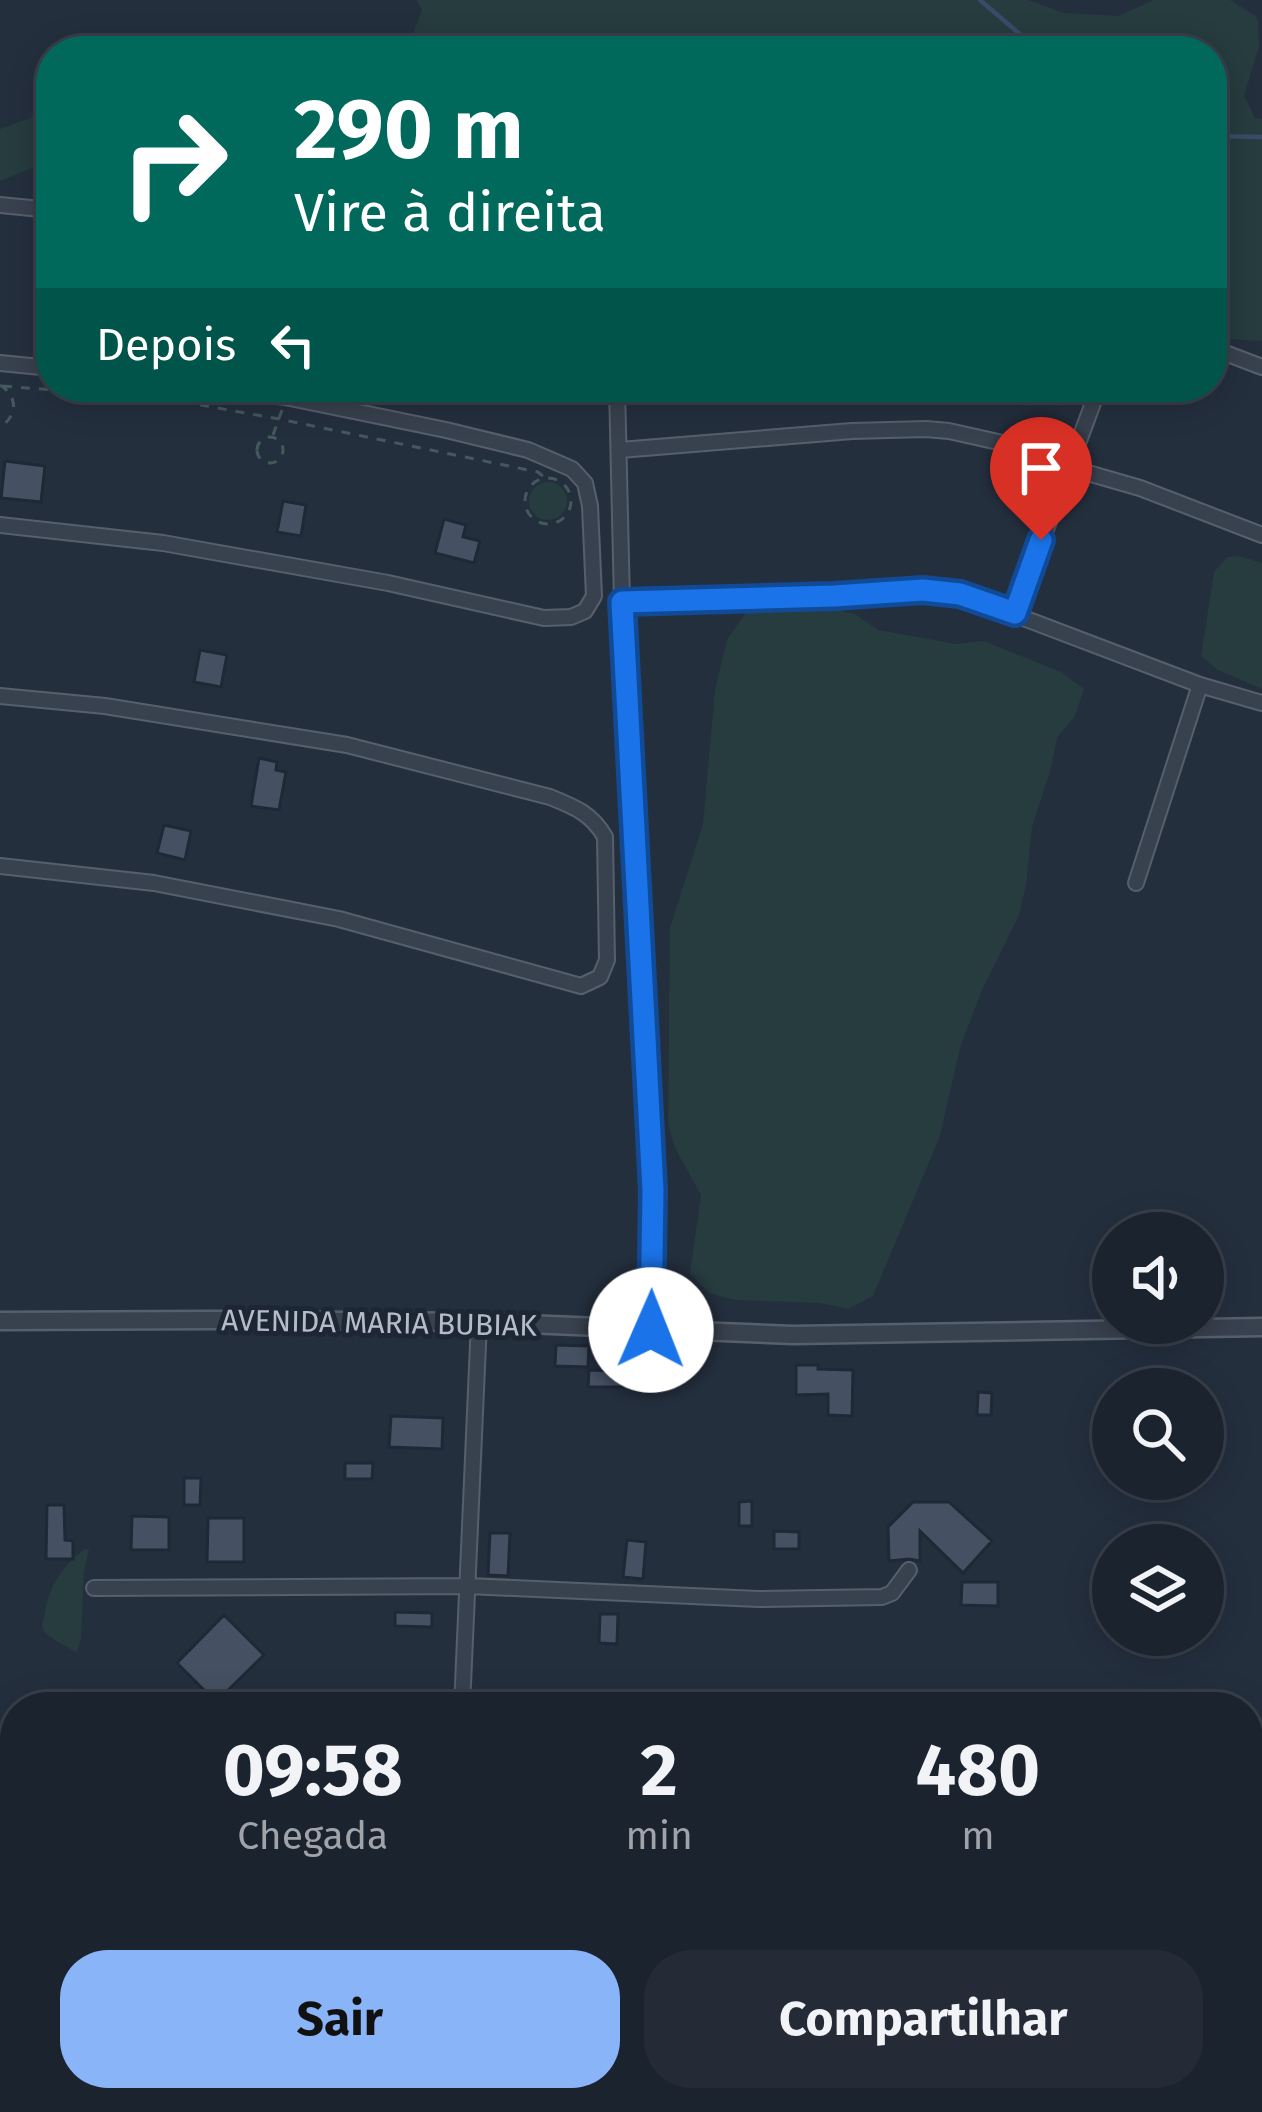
<!DOCTYPE html>
<html lang="pt">
<head>
<meta charset="utf-8">
<style>
  :root { --surface:#1b232e; --page:#242b36; --text:#f1f3f6; --muted:#a0a4aa; --line:#39404a; --accent:#8ab4f8 }
  body { margin:0; font-family:"Fira Sans",sans-serif; background:var(--page); color:var(--text); height:100vh; display:flex; flex-direction:column; font-size:45px; white-space:nowrap }
  * { box-sizing:border-box; margin:0 }
  p { font-size:39px; color:var(--muted) }
  .icon { flex:none; width:66px; height:66px; fill:none; stroke:currentColor; stroke-width:2; stroke-linecap:round; stroke-linejoin:round }
  .map { position:relative; flex:1; overflow:hidden }
  .side { position:absolute; left:0px; top:1692px; width:1263px; height:420px; display:flex; flex-direction:column; background:var(--surface); border-radius:48px 48px 0 0; box-shadow:0 6px 30px #0003,0 0 0 3px var(--line) }
  .side>* { flex:none }
  .banner { position:absolute; left:36px; top:36px; width:1191px; height:366px; border-radius:48px; box-shadow:0 6px 30px #0003,0 0 0 3px var(--line); background:#00695c; color:#fff; overflow:hidden }
  .tools { position:absolute; left:1092px; top:1212px; display:grid; gap:24px }
  .tools a { display:grid; place-items:center; width:132px; height:132px; border-radius:50%; background:var(--surface); box-shadow:0 6px 30px #0003,0 0 0 3px var(--line); font-size:60px }
  .pin { position:absolute; display:grid; place-items:center; width:102px; height:102px; color:#fff; margin:-123px -51px; border-radius:50% 50% 50% 0; rotate:-45deg; box-shadow:0 0 12px #0007 }
  .pin .icon { rotate:45deg }
  .me { position:absolute; width:132px; margin:-66px; rotate:1deg; stroke-linejoin:round; filter:drop-shadow(0 0 9px #0008) }
  .turn { display:flex; align-items:center; gap:42px; height:252px; padding:0 60px; font-size:54px }
  .turn .icon { width:156px; height:156px; stroke-width:2.5 }
  .turn b { display:block; font-size:84px; line-height:102px }
  .then { display:flex; align-items:center; height:114px; padding:0 60px; background:#0003; gap:24px; font-size:45px }
  .eta { display:flex; justify-content:space-evenly; align-items:center; height:204px; text-align:center }
  .eta b { font-size:72px; font-weight:700; line-height:84px }
  .action { display:flex; gap:24px; margin-top:auto; padding:24px 60px }
  .action a { flex:1; height:138px; border-radius:48px; background:var(--accent); color:#111; font-size:48px; font-weight:700; line-height:138px; text-align:center }
  .action a+a { background:var(--page); color:var(--text) }
  .map>svg:first-child { display:block }
  .green { fill:#263c3f }
  .lines { fill:none; stroke-linecap:round; stroke-linejoin:round }
  .stream { stroke:#394c67; stroke-width:4.5 }
  .building { fill:#455162; stroke:#1f2835; stroke-width:3 }
  .minor-casing { stroke:#565f6c; stroke-width:18 }
  .tertiary-casing { stroke:#565f6c; stroke-width:21 }
  .path { stroke:#44595c; stroke-width:3; stroke-dasharray:9 9; stroke-linecap:butt }
  .minor { stroke:#38414e; stroke-width:14 }
  .tertiary { stroke:#38414e; stroke-width:16 }
  .route-casing { stroke:#114b97; stroke-width:30 }
  .route { stroke:#1a73e8; stroke-width:21 }
  .labels { text-anchor:middle; dominant-baseline:central; stroke-width:10; stroke-linejoin:round; paint-order:stroke }
  .street-label { font-size:30px; fill:#b4bcc9; stroke:#1d2633 }
</style>
</head>
<body>
<div class="map">
<svg width="1262" height="2112" viewBox="0 0 1262 2112">
  <rect width="100%" height="100%" fill="#242f3e"/>
  <path class="green" d="M416,0h612l36,13 54,3 36,-16h76l26,16 2,6 1,25 -15,48 11,23 7,1v222l-50,-3v-287h-822l22,-14 10,-27z
    M51,110v50l-51,21v-52z
    M529 501a19 19 0 1 1 38 0a19 19 0 1 1-38 0Z
    M1239,556l23,7v126l-44,-19 -17,-14 13,-84 13,-15z
    M829,608l26,6 23,16 78,14 28,-3 77,31 23,17 -9,27 -18,22 -6,30 -19,59 -6,58 -7,30 -38,77 -21,56 -20,88 -67,160 -25,13 -28,-6 -85,-3 -26,-7 -19,-20 11,-78 -26,-47 -7,-25 2,-195 33,-104 12,-133 6,-27 7,-26 18,-25z
    M85,1549h4l-5,23 -3,66 -4,14c-7,-3 -29,-15 -33,-21 -4,-5 0,-12 1,-18 4,-27 18,-48 40,-64z
    M15,1793v249l-15,-35v-211z"/>
  <g class="lines">
    <path class="stream" d="M980,0l42,36 26,15
      M1212,136l50,1"/>
  </g>
  <path class="building" d="M5,461l40,5 -4,36 -40,-4z
    M283,501l23,4 -5,31 -24,-4z
    M444,519l22,6 -3,12 17,4 -6,22 -39,-10z
    M200,650l27,5 -6,32 -27,-5z
    M259,758l18,4 -1,8 10,2 -7,38 -28,-4z
    M164,825l27,6 -6,29 -28,-7z
    M556,1345l33,1 -1,21 -33,-1z
    M796,1365h22v4l35,1 -1,46 -24,-1v-21l-32,1z
    M589,1370l34,1v16h-35z
    M978,1392l14,1 -1,22h-14z
    M391,1416l52,2 -1,31 -53,-2z
    M345,1463h28l-1,16h-27z
    M184,1478h17l-1,27h-16z
    M752,1501v25h-13v-24z
    M913,1502h36l43,39 -29,32 -43,-42v30l-11,-2 -20,2 -1,-34z
    M47,1505h17l1,35 8,1v18h-27z
    M132,1516l37,1v33h-38z
    M208,1518h36v44h-37z
    M774,1531l25,1v17h-25z
    M490,1533h20l-2,43 -20,-1z
    M627,1540l19,2 -3,37 -20,-2z
    M962,1582h36v24l-37,-1z
    M395,1612l37,1v14l-37,-1z
    M600,1614h18l-1,30 -18,-1z
    M224,1615l40,40 -48,47 -39,-39z"/>
  <g class="lines">
    <g class="minor-casing">
      <path id="minor" d="M0,205l51,5
        M1212,348l50,19
        M0,363l51,5
        M617,387l5,215 31,588 -2,140
        M620,450l232,-19 74,-2 23,2 58,13 60,23 73,21 122,47
        M0,525l163,18 225,40 156,35 27,-1 14,-6 9,-15 -4,-90 -5,-23 -13,-14 -44,-19 -82,-20 -161,-33 -78,-10
        M622,602l212,-6 89,-6 37,4 240,91 62,18
        M1015,613l84,-226
        M0,696l105,10 242,39 203,52c25,10 42,17 55,40l2,123 -7,17 -19,9 -242,-67 -185,-36 -154,-17
        M1136,883l64,-198
        M94,1588l374,-2 290,13 124,-2 10,-4 17,-23
        M462,1707l17,-385
        M809,2097h5
        M440,2112l1,-15"/>
    </g>
    <g class="tertiary-casing">
      <path id="tertiary" d="M0,1321l212,-1 267,2 314,13 469,-8"/>
    </g>
    <path class="path" d="M0,385c18,11 18,31 0,42
      M3,386l164,13 112,20 259,53 7,6
      M273,435l9,-25
      M257 450a13 13 0 1 1 26 0a13 13 0 1 1-26 0Z
      M525 501a23 23 0 1 1 46 0a23 23 0 1 1-46 0Z"/>
    <use href="#minor" class="minor"/>
    <use href="#tertiary" class="tertiary"/>
  </g>
  <g class="lines">
    <g class="route-casing">
      <path id="route" d="M651,1330l2,-140 -31,-588 212,-6 89,-6 37,4 55,19 26,-73"/>
    </g>
    <use href="#route" class="route"/>
  </g>
  <g class="labels">
    <g class="street-label">
      <text transform="translate(379 1323) rotate(1)">AVENIDA MARIA BUBIAK</text>
    </g>
  </g>
</svg>
<div class="tools">
<a><svg class="icon" aria-label="sound" viewBox="0 0 24 24"><path d="M4 9h4l5-4v14l-5-4H4zM17 9q2 3 0 6"/></svg></a>
<a><svg class="icon" aria-label="search" viewBox="0 0 24 24"><circle cx="10" cy="10" r="6"/><path d="M15 15l6 6"/></svg></a>
<a><svg class="icon" aria-label="layers" viewBox="0 0 24 24"><path d="M12 4l9 5-9 5-9-5zM3 14l9 5 9-5"/></svg></a>
</div>
<div class="pin" style="left:1041px;top:540px;background:#d93025"><svg class="icon" aria-label="arrive" viewBox="0 0 24 24"><path d="M6 21V4h12l-3 4 3 4H6"/></svg></div>
<svg class="me" style="left:651px;top:1330px" viewBox="-20 -20 40 40"><circle r="19" fill="#fff"/><path d="M0-13L10 11 0 6-10 11z" fill="#1a73e8"/></svg>
<div class="banner">
<div class="turn"><svg class="icon" aria-label="right" viewBox="0 0 24 24"><path d="M7 20v-9h11M14 6l5 5-5 5"/></svg><div><b>290 m</b>Vire à direita</div></div>
<div class="then">Depois<svg class="icon" aria-label="left" viewBox="0 0 24 24"><path d="M17 20v-9H6M10 6l-5 5 5 5"/></svg></div>
</div>
<section class="side">
<div class="eta">
<div><b>09:58</b><p>Chegada</p></div>
<div><b>2</b><p>min</p></div>
<div><b>480</b><p>m</p></div>
</div>
<div class="action"><a>Sair</a><a>Compartilhar</a></div>
</section>
</div>
</body>
</html>
